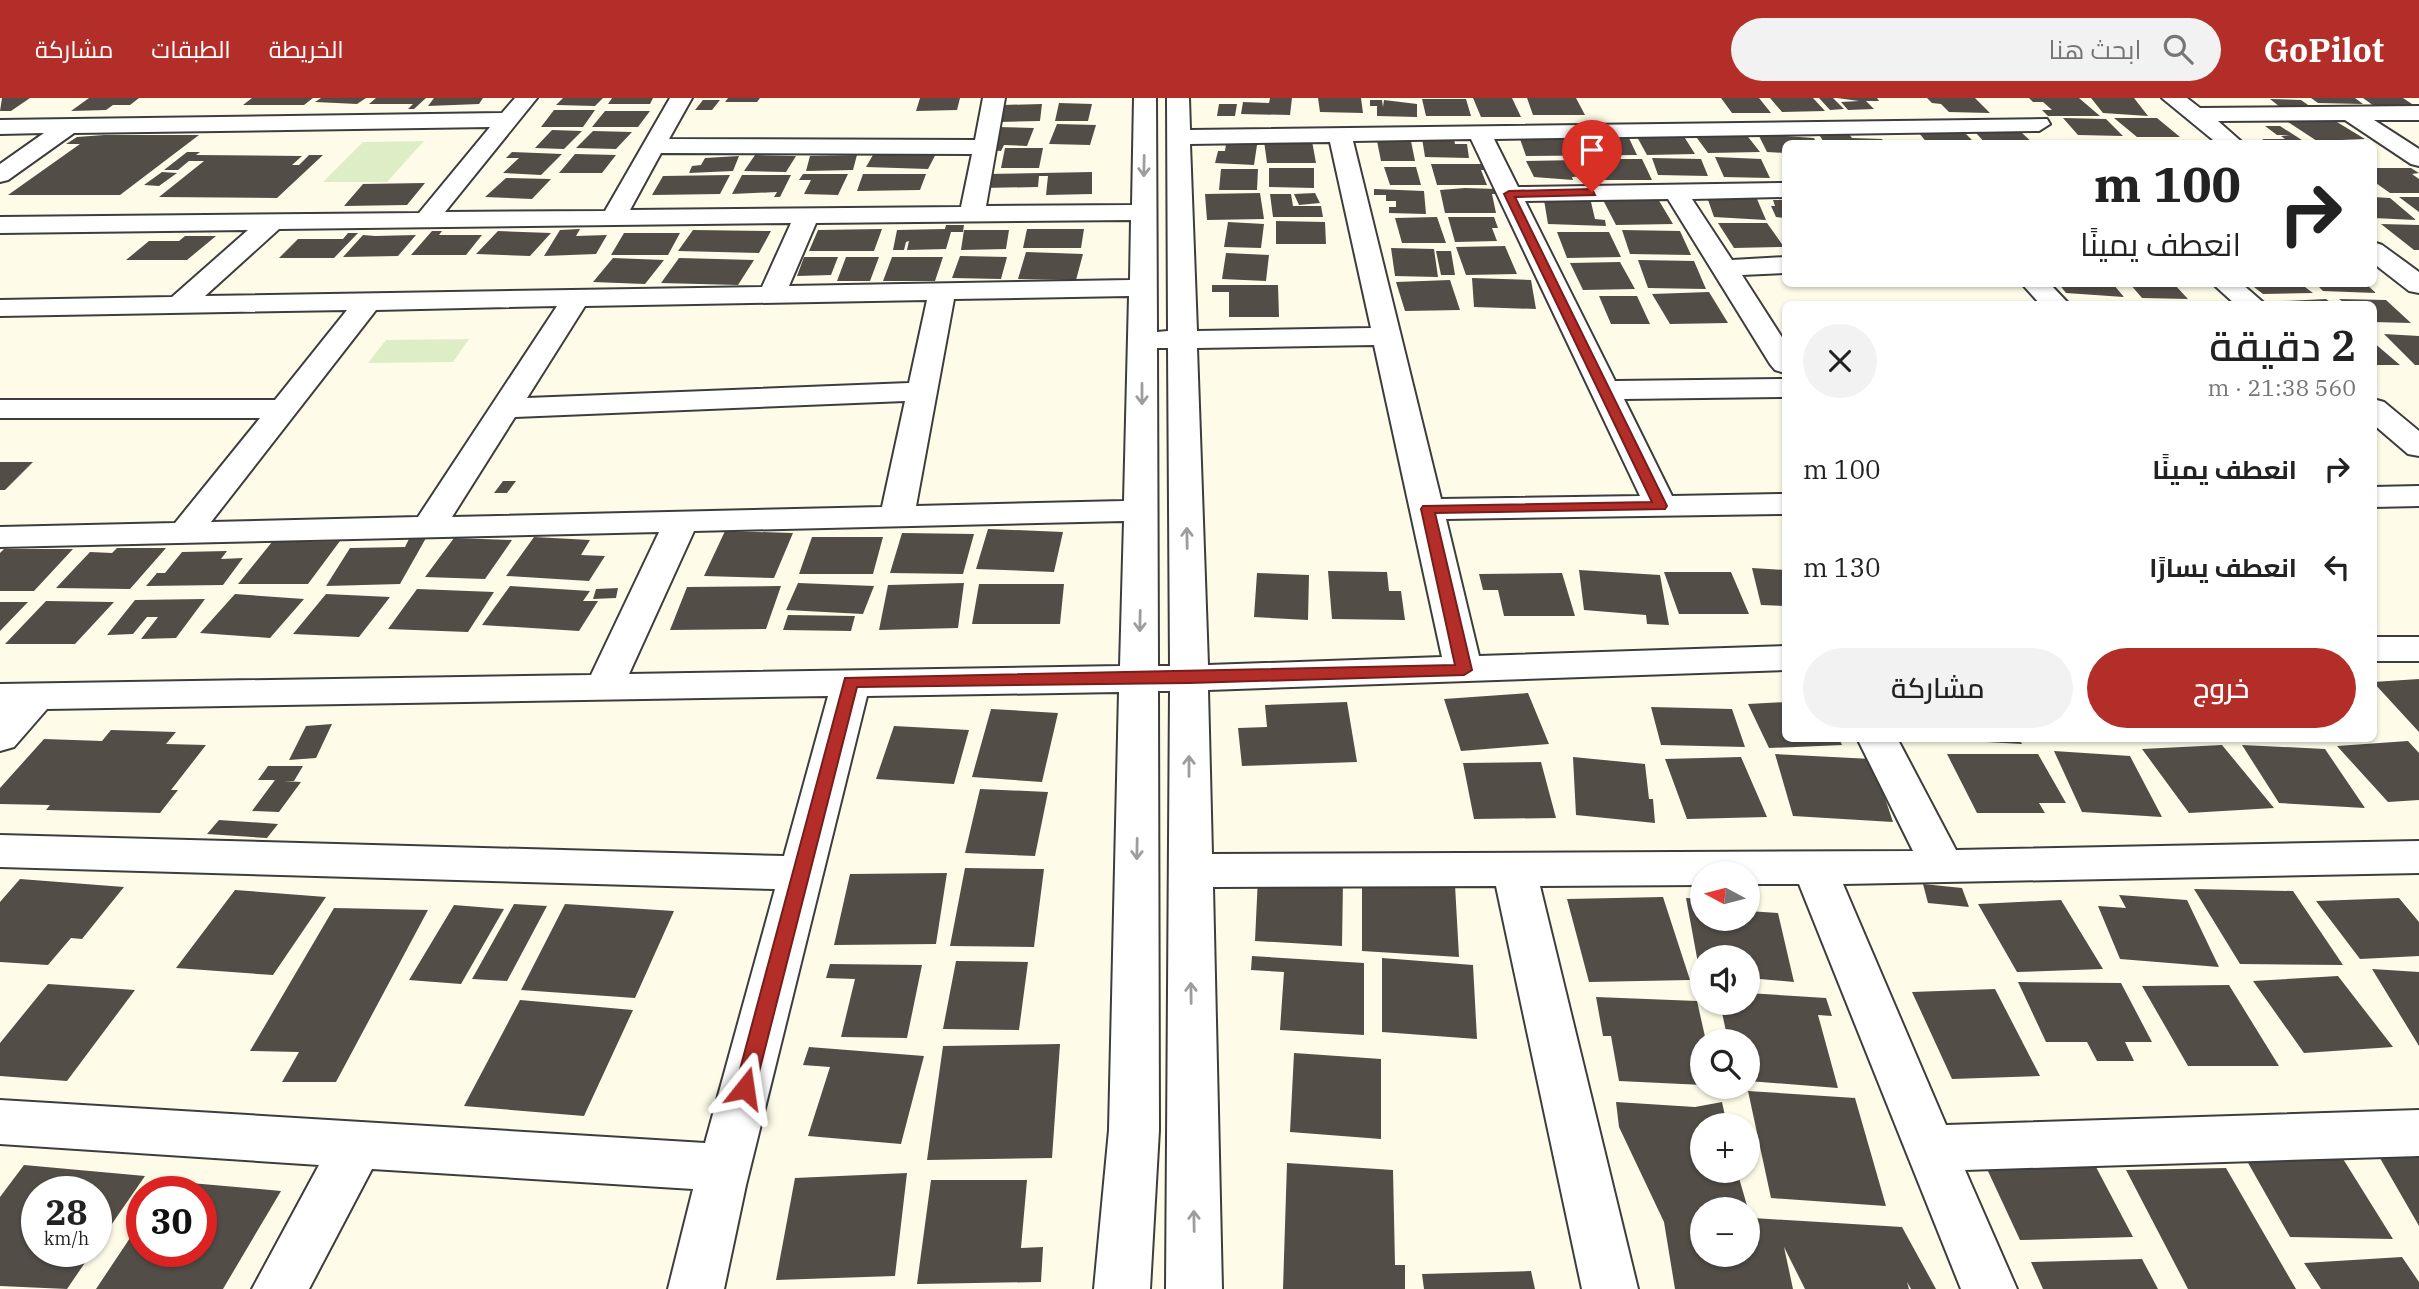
<!DOCTYPE html>
<html lang="ar">
<head>
<meta charset="utf-8">
<style>
  :root { --surface:#fff; --page:#f2f2f2; --text:#222; --muted:#767676; --accent:#b42e29 }
  body { margin:0; font-family:"IBM Plex Serif",Cairo,serif; background:var(--page); color:var(--text); direction:rtl; height:100vh; display:flex; flex-direction:column; font-size:26px; white-space:nowrap }
  * { box-sizing:border-box; margin:0 }
  p { font-size:23px; color:var(--muted) }
  .icon { flex:none; width:38px; height:38px; fill:none; stroke:currentColor; stroke-width:2; stroke-linecap:round; stroke-linejoin:round }
  .map { position:relative; flex:1; overflow:hidden; direction:ltr }
  .side { position:absolute; left:1782px; top:203px; width:595px; height:441px; display:flex; flex-direction:column; background:var(--surface); border-radius:10px; box-shadow:0 2px 5px #0004; direction:rtl }
  .side>* { flex:none }
  .top-card { position:absolute; left:1782px; top:42px; width:595px; height:147px; border-radius:10px; box-shadow:0 2px 5px #0004; direction:rtl; background:#fff; color:var(--text); overflow:hidden }
  .needle { width:46px; rotate:277deg }
  .buttons { position:absolute; left:1690px; top:763px; display:grid; gap:14px }
  .buttons a { display:grid; place-items:center; width:70px; height:70px; border-radius:50%; background:var(--surface); box-shadow:0 2px 5px #0004; font-size:35px }
  .speed { position:absolute; left:21px; top:1078px; display:flex; gap:14px; font-size:35px; font-weight:700; text-align:center }
  .speed>* { display:grid; place-content:center; width:91px; height:91px; border-radius:50%; background:var(--surface); box-shadow:0 2px 5px #0004; line-height:1 }
  .speed small { font-size:18px; font-weight:400 }
  .speed .limit { border:10px solid #d22; background:#fff; color:#111 }
  .pin { position:absolute; display:grid; place-items:center; width:60px; height:60px; color:#fff; margin:-72px -30px; border-radius:50% 50% 50% 0; rotate:-45deg; box-shadow:0 0 7px #0007 }
  .pin .icon { rotate:45deg }
  .me { position:absolute; width:77px; margin:-38px; rotate:15deg; stroke-linejoin:round; filter:drop-shadow(0 0 5px #0008) }
  .turn { display:flex; align-items:center; gap:24px; height:147px; padding:0 21px; font-size:32px }
  .turn .icon { width:91px; height:91px; stroke-width:2.5 }
  .turn b { display:block; font-size:49px; line-height:60px }
  .round { display:grid; place-items:center; flex:none; width:74px; height:74px; border-radius:37px; background:var(--page) }
  .summary { display:flex; align-items:center; justify-content:space-between; height:119px; padding:0 21px }
  h1 { font-size:42px; font-weight:600; line-height:52px }
  .button { display:flex; gap:14px; margin-top:auto; padding:14px 21px }
  .button a { flex:1; height:80px; border-radius:42px; background:var(--accent); color:#fff; font-size:28px; font-weight:600; line-height:80px; text-align:center }
  .button a+a { background:var(--page); color:var(--text) }
  ul { padding:0; list-style:none }
  li { display:flex; align-items:center; gap:21px; height:98px; padding:0 21px }
  li div { flex:1 }
  li b { display:block; font-size:26px }
  li em { font-style:normal }
  header { display:flex; align-items:center; gap:42px; box-sizing:border-box; height:98px; padding:0 35px; background:var(--accent); color:#fff }
  header strong { font-size:33px }
  nav { display:flex; gap:38px; margin-inline-start:auto; font-size:24px }
  .search { width:490px; height:63px; background:var(--page); display:flex; align-items:center; gap:18px; box-sizing:border-box; padding:0 24px; border-radius:38px; color:var(--muted); font-size:26px }
  .map>svg:first-child { display:block }
  .pitch { fill:#ddeec6 }
  .building { fill:#524d47 }
  .lines { fill:none; stroke-linecap:round; stroke-linejoin:round }
  .minor-casing { stroke:#3d3d3d; stroke-width:4 }
  .minor { fill:#fff; fill-rule:evenodd }
  .oneway { stroke:#9d9d9d }
  .route { fill:#b42e29; stroke:#751e1b; stroke-width:2 }
</style>
</head>
<body>
<header>
<strong>GoPilot</strong>
<div class="search"><svg class="icon" aria-label="search" viewBox="0 0 24 24"><circle cx="10" cy="10" r="6"/><path d="M15 15l6 6"/></svg>ابحث هنا</div>
<nav><a>الخريطة</a><a>الطبقات</a><a>مشاركة</a></nav>
</header>
<div class="map">
<svg width="2419" height="1191" viewBox="0 0 2419 1191">
  <rect width="100%" height="100%" fill="#fefce9"/>
  <path class="pitch" d="M424,43l-37,41h-64l40,-40z
    M469,241l-16,23 -85,1 18,-23z"/>
  <path class="building" d="M2,0h28l-19,13h-11z
    M89,0h50l-9,7h-17l-7,5 -35,1z
    M252,0h61l-9,7h-61z
    M321,0h45l-9,6 -42,-2z
    M376,0h50l-12,11h-6l5,-5h-44z
    M434,0h49l-4,6 -51,2z
    M563,0h40l-8,8 -39,-1z
    M612,0h41l-3,6h-42z
    M728,0h32l-3,4h-32z
    M920,0h40l-3,12 -41,1z
    M1270,0h22l-2,17 -49,-1 2,-12 26,1z
    M1318,0h43l2,15 -43,-1z
    M1473,0h39l9,19h-40z
    M1527,0h49l9,17h-52z
    M1721,0h38l12,15h-39z
    M1770,0h43l12,13 -43,1z
    M1819,0h14l11,11 -14,1z
    M1837,0h40l2,3h-13l8,8 -26,1 -7,-8 18,-1z
    M1927,0h48l15,15 -41,-1 -8,-8 -9,-1z
    M2029,0h50l21,18h-52l-6,-6h10l-9,-8h-10z
    M2091,0h43l14,18 -45,-3z
    M2311,0h44l8,6 -45,-1z
    M2363,0h40l12,8h-41z
    M1422,1h44l5,17h-45z
    M2270,1l31,1 10,7h-31z
    M703,2h17l-8,10h-17z
    M1370,2h12l1,7 1,-7 33,4v13l-40,-1v-10h-7z
    M1059,5l33,1 -4,17h-33z
    M1042,6l-2,17 -40,1 3,-17z
    M1219,6h18l-2,12h-18z
    M554,12h41l-12,17h-42z
    M605,13h45l-12,16h-46z
    M2063,20l43,1 17,17 -45,-1z
    M2114,20h43l23,19h-43z
    M2332,21l33,20 -48,2 -32,-21z
    M1057,26l39,1 -6,20 -41,-1z
    M2265,28h15l28,18h-39l-7,-5h23l-4,-3 9,-1h-13z
    M998,29l36,1 -7,18 -23,-1 -3,6 -14,-1z
    M552,32l30,1 -18,18 -29,-1z
    M593,33l39,1 -16,17 -40,-1z
    M1745,35l15,19 -52,1 -14,-19z
    M1818,35l31,1 3,4 30,1 3,5h-60z
    M1919,35h46l11,11h-48z
    M1976,35h46l12,11h-48z
    M1758,36l56,4 3,6h-32v9l-18,-1z
    M104,37h95l-79,60h-112l72,-51h-14l11,-7z
    M1636,37h47l12,19 -48,1z
    M1557,38h71l9,19 -111,1 -6,-17h38z
    M1422,40l32,1 1,5h12l2,14 -44,-1z
    M1264,43h48l4,22h-49z
    M1377,43h34l4,20h-34z
    M1226,46l31,1 -3,20 -39,-2 3,-12h7z
    M877,50l61,2 -10,19 -62,-2z
    M1005,50h38l-4,20h-38z
    M187,54h13l-4,3 106,1 -10,9h7l10,-10h14l-46,43 -118,-1 45,-36h-15l-11,9h-14z
    M512,54l50,2 -21,21 -38,-2 16,-15h-13z
    M575,56l41,1 -14,18h-43z
    M755,57l41,1 -10,16 -42,-1z
    M857,57l-4,15 -47,1 4,-15z
    M739,58l-6,15 -44,2 3,-7 9,-1 4,-7z
    M1715,59l46,2 9,19 -46,-1z
    M1652,60l49,1 7,17 -50,-1z
    M1589,61h53l10,21h-54z
    M1578,62l9,16 -15,1 1,3 -39,-3 -8,-16z
    M1431,66h53l3,6h-6l6,15h-50z
    M1384,69h32l5,18h-31z
    M1269,70h45v20l-45,-1z
    M2373,70h38l8,5 -7,1 7,5v14h-29l-17,-12z
    M1221,71h37l-1,21h-38z
    M162,74l15,1 -18,13 -15,-1z
    M1092,74v22l-46,1 2,-19h-9l-1,11 -56,1 3,-14z
    M803,76h45l-10,21 -34,-1 7,-14h-12z
    M863,76h63l-6,16 -63,1z
    M730,77l-10,19 -68,1 11,-19z
    M742,77h49l-11,22h-6l3,-5 -45,2z
    M506,80l45,1 -19,20 -47,-2z
    M425,85l-18,22 -63,1 19,-22z
    M1465,90l32,1 1,5h-6l4,19h-51l-5,-23z
    M1374,91l50,2 2,23 -37,-1v-6h7v-6h-10v-6h-12z
    M1260,95l4,26 -57,1 -2,-26z
    M1315,95l5,10 -21,2 -5,-11z
    M1270,96h21l2,12h28l2,11h-50z
    M1707,99l50,2 9,21 -52,-3z
    M2373,99l17,1 26,22 -43,-2z
    M2399,99h20v15z
    M1658,101l15,25 -57,1 -13,-25z
    M1544,102l47,2 4,17 10,1 1,6 -58,-2z
    M1773,102h12v18l-9,-1 -5,-11h4z
    M1437,119l9,26h-44l-7,-25z
    M1448,119h46l4,11h-6l5,13 -42,1z
    M1276,123l49,1 1,22h-50z
    M1228,124l36,2 -3,24 -37,-1z
    M1718,125h49l17,24 -50,1z
    M2381,126l38,1v25h-5z
    M946,127h18l-1,7h-12l-5,17 -39,1 2,-9 -3,1 -2,8h-11l4,-20 48,-1z
    M580,131l-4,7 31,-1 -11,19 -52,2 16,-26z
    M882,131l-8,22h-65l9,-21z
    M1027,131h57l-3,19h-58z
    M693,132l78,1 -12,22 -81,-2z
    M964,132h45l-3,19 -45,1z
    M1622,132l58,1 11,24 -61,-1z
    M432,133h10l-3,4h43l-16,20h-55z
    M498,133l53,2 -21,23 -54,-2z
    M1557,134h52l12,25 -54,1z
    M348,135h10l-24,25h-55l19,-19h45z
    M624,135h56l-12,22h-57z
    M363,137l12,1 41,-1 -18,21 -55,1z
    M185,138h31l-29,24h-61l23,-19h30z
    M1505,148l12,28 -51,1 -10,-28z
    M1391,150l43,1 4,28 -43,-1z
    M1436,153h15l4,24h-14z
    M1026,154l57,2 -7,26 -58,-1z
    M1226,155l43,2 -3,26 -44,-2z
    M960,158l47,1 -6,22 -49,-1z
    M804,159h34l-7,18 -34,1z
    M846,159h33l-9,24h-33z
    M892,159h51l-8,24h-52z
    M613,160l51,2 -19,24 -52,-2z
    M679,160l75,2 -16,25 -77,-2z
    M1638,162l56,1 12,28 -58,-1z
    M1620,164l15,27 -52,1 -13,-27z
    M1472,180l59,2 5,29 -62,-2z
    M1450,182l10,30 -55,1 -9,-29z
    M2059,186h54l11,13 -58,-4z
    M2130,186h44l14,15 -46,-1z
    M2250,186h51l12,9 -50,1z
    M2316,186h50l10,9 -53,-2z
    M1212,187h66l1,32h-50v-25h-17z
    M1709,194l19,31 -58,1 -18,-30z
    M1599,198h38l13,28h-39z
    M2326,201l7,5h-44l-5,-3z
    M2339,201l47,1 25,23 -38,-1v-18h-27z
    M2384,236l35,2v29h-4z
    M2373,244l27,23h-27z
    M0,364h33l-28,28h-5z
    M503,383h13l-9,12h-13z
    M988,431l75,3 -9,40 -78,-3z
    M725,433l68,2 -19,45 -70,-2z
    M902,435l72,1 -11,40 -73,-1z
    M534,439l56,3 -9,15 24,1 -16,25 -83,-5z
    M812,439h71l-10,37h-74z
    M426,440l-26,46 -74,2 24,-38 55,-1 4,-8z
    M454,440l58,2 -27,39 -60,-2z
    M340,443l-32,43h-70l34,-42z
    M117,450h49l-36,41 -74,-1 34,-36 22,1z
    M4,451h69l-39,42h-34v-38z
    M227,453l-6,8 22,-1 -20,27 -77,1 11,-13h8l17,-21z
    M1752,470l33,2v36l-24,-1z
    M1579,472l81,5 9,50 -22,-1 -1,-9 -62,-5z
    M1328,473l59,1 2,19h12l4,29 -73,-1z
    M1664,474h67l18,42h-70z
    M1257,475l52,2 -1,45 -54,-3z
    M1562,475l13,43h-71l-6,-26h-15l-4,-16z
    M798,485l76,3 -11,28 -77,-4z
    M964,485l-6,45 -79,2 9,-45z
    M979,486h85l-4,40h-88z
    M510,488l80,5 -7,10h15l-19,30 -97,-6z
    M781,488l-15,43 -96,1 17,-43z
    M618,490l-2,10 -23,1 3,-10z
    M417,491l77,3 -26,40 -80,-3z
    M235,496l69,5 -34,39 -70,-5z
    M326,496l64,3 -31,40 -66,-3z
    M205,501l-29,39 -35,1 17,-22h-11l-14,17 -26,1 28,-35z
    M46,503l68,1 -39,42h-70z
    M0,504h28l-28,29z
    M788,517l67,1 -4,15 -68,-1z
    M2419,581v53l-46,-50z
    M1528,595l21,51 -88,7 -17,-52z
    M1347,604l10,60 -115,4 -4,-38 29,-1 -2,-22z
    M1785,604v36h54l3,7 -73,3 -21,-44z
    M1651,609l81,2 13,38 -84,-2z
    M991,611l67,4 -16,69 -70,-5z
    M332,626l-16,34 -27,2 17,-34z
    M894,628l75,4 -15,54 -78,-5z
    M111,632l65,2 -10,12 40,1 -35,45h7l-18,23 -114,-3 4,-5 -50,-1v-16l44,-49 58,2z
    M1969,640h50l3,6 -53,-3z
    M2408,643l11,12v47l-31,2 -51,-56z
    M2222,647l52,63 -85,5 -47,-64z
    M2242,647l83,4 40,59 -86,-5z
    M2054,653l76,5 32,61 -80,-5z
    M1775,656l97,5 21,63 -100,-6z
    M1947,656h91l28,49h-27l6,10h-68z
    M1573,659l72,7 4,35h4l2,24 -79,-8z
    M1741,659l26,60 -80,2 -22,-60z
    M1541,664l15,56 -82,1 -11,-56z
    M268,668h35l-9,15h-10l17,1 -22,30 -27,-1 23,-31h-17z
    M980,691l68,3 -13,64 -70,-3z
    M219,722l59,4 -11,14 -60,-4z
    M965,770l79,1 -10,78 -84,-1z
    M947,775l-11,71 -102,1 16,-71z
    M1258,779l85,4 -1,65 -87,-5z
    M20,781l104,8 -42,52 -11,-1 -23,27 -48,-3v-60z
    M1362,782l93,5 4,72 -97,-6z
    M1923,786l39,4 7,19 -41,-4z
    M2194,791l99,2 50,74 -103,-1z
    M235,792l91,7 -53,78 -97,-7z
    M2119,797l68,5 32,67 -99,-8 -22,-53 28,2z
    M1663,799l27,83 -101,2 -22,-83z
    M1686,800l17,1v20h45v-8l30,2 16,69 -46,-4v-21h-45v18l-3,-1z
    M2399,800l20,24v34l-59,3 -44,-58z
    M2061,802l42,69 -86,3 -39,-68z
    M514,806l33,2 -40,75 -35,-2z
    M565,806l109,7 -39,87 -114,-8z
    M454,807l50,4 -43,75 -52,-4z
    M334,810l94,2 -92,172h-54l17,-30 -49,-1z
    M1252,858l112,7v72l-84,-5 4,-58 -33,-2z
    M1382,860l91,7 4,74 -95,-7z
    M956,863l72,1 -9,68 -76,-1z
    M830,866l92,1 -15,73 -66,-1 14,-58 -29,-1z
    M2372,871l47,3v74z
    M2338,878l55,71 -89,6 -51,-72z
    M2018,884l103,1 31,59h-27l9,19h-37l-10,-19h-41z
    M48,886l87,6 -68,91 -67,-5v-33z
    M2229,887l50,81h-91l-46,-80z
    M1995,891l45,87 -88,3 -40,-87z
    M1748,895l78,5 6,18 -14,-1 20,73 -90,-7v-40h-20l-8,-38h28z
    M1596,899l101,4 9,40h-3v44l-84,-4 -8,-45h-8z
    M520,902l113,10 -49,106 -120,-10z
    M1060,946l-8,114 -125,2 16,-114z
    M809,949l115,9 -23,88 -93,-8 22,-69 -27,-2z
    M1294,955l87,6v80l-91,-7z
    M1748,993l107,7 31,108 -115,-8z
    M1616,1004l79,5 27,-5 5,23h-24v46h34l11,38h-45v46h45v-46l5,9 149,9 34,62h-25l-4,-7 2,7h-104l-21,-42 9,42h-118l-11,-67 -45,-95z
    M2373,1048l46,2v78z
    M2087,1052l46,87 -113,3 -40,-86z
    M2243,1056h97l53,85 -103,-2z
    M1287,1065l106,7 2,95h10v24h-122z
    M24,1067l121,11 -49,71v-55h-59v59h56l-26,38 -67,-3v-89z
    M2226,1070l70,121h-108l-62,-119z
    M907,1075l-12,103 -119,4 19,-102z
    M931,1082h96l-6,68 22,-1 -2,35 -124,2z
    M168,1083l113,10 -58,98h-127l46,-69v31h59v-59h-40z
    M2402,1159l17,25v7h-98l-17,-26z
    M2142,1161l16,30h-115l-12,-27z
    M1531,1173l4,18h-111l-2,-15z"/>
  <g class="lines">
    <g class="minor-casing">
      <path id="minor" d="M515,0h22l-92,114 160,-1 65,-113h22l-23,41 306,1 8,-42h22l-19,108 146,-1 2,-107h22l1,234 11,-1 -1,-233h22l1,32 857,-11 3,5 -11,7 -545,8 24,48 267,-4v14l-93,2 40,61 53,-3v16l-43,2 43,67v31l-10,-3 -5,-6 -102,-165 -143,2 90,180 170,-2v18l-161,2 48,97 113,-2v20l-339,5 33,137 306,-10v24l-577,20 4,164 701,-3 -56,-113h40l59,112 463,-9v32l-576,11 103,241 473,-15v46l-454,14 52,119h-56l-162,-405h-51v-11h-45v12l-163,1 98,403h-56l-86,-403 -283,1 9,402h-56l4,-598h-12l1,439 -9,159h-56l15,-159 10,-438 -252,4 -121,489 -22,104h-56l25,-100 -321,-20 -63,120h-57l67,-124 -319,-21v-44l705,43 70,-254 -775,-22v-32l784,21 44,-160 -781,13 -33,38 -14,4v-67l591,-9 68,-143 -659,15v-20l175,-4 85,-105h-260v-18h275l72,-90 -347,6v-16l172,-3 76,-67 -248,3v-16l419,-4 71,-86 -416,6 -66,47 -8,2v-18l44,-31 -44,1v-14l502,-7zM1471,41l169,357 -199,3 -88,-358zM1330,44l41,186 -174,3 -7,-187zM661,55l311,1 -11,53 -331,3zM1131,122l-1,60 -341,6 27,-63zM791,125l-29,64 -557,9 74,-67zM1129,198l-5,205 -208,5 38,-207zM927,202l-18,83 -382,15 58,-92zM557,208l-139,211 -207,5 165,-212zM1374,247l68,312 -234,8 -11,-317zM1157,250h11l2,318h-12zM905,303l-23,106 -430,10 63,-100zM1124,423l-4,145 -491,8 65,-143z
        M2162,0h25l13,10 219,-2v14h-45l45,29v17l-8,-2 -66,-44 -127,1 26,23h-26z
        M2373,144l9,3 37,27v21l-10,-2 -36,-28z
        M2022,186h28l19,20h-29z
        M2213,186h29l23,20h-30z
        M2373,301l11,3 35,29v25l-11,-2 -35,-30z
        M2419,388v20l-46,1v-20z
        M2373,539h46v24h-46z"/>
    </g>
    <use href="#minor" class="minor"/>
  </g>
  <defs><path id="oneway-shaft" d="M-6 0H5M1.5-3L5.5 0L1.5 3" fill="none" stroke-width="1.6" stroke-linecap="round" stroke-linejoin="round" transform="scale(1.75)"/></defs>
  <g class="oneway">
    <use href="#oneway-shaft" transform="translate(1144 68) rotate(91)"/>
    <use href="#oneway-shaft" transform="translate(1142 296) rotate(90)"/>
    <use href="#oneway-shaft" transform="translate(1187 440) rotate(-91)"/>
    <use href="#oneway-shaft" transform="translate(1140 523) rotate(91)"/>
    <use href="#oneway-shaft" transform="translate(1189 668) rotate(-90)"/>
    <use href="#oneway-shaft" transform="translate(1137 751) rotate(91)"/>
    <use href="#oneway-shaft" transform="translate(1191 895) rotate(-91)"/>
    <use href="#oneway-shaft" transform="translate(1194 1123) rotate(-91)"/>
  </g>
  <path class="route" d="M1592,91l3,6 -80,2 152,309 -2,3 -230,4 37,157 -8,5 -275,8 -332,4 -102,401 -3,6 -7,3 -7,-3 -3,-6 110,-410 610,-13 -34,-156 2,-3 229,-4 -148,-308 5,-3z"/>
</svg>
<div class="buttons">
<a><svg class="needle" viewBox="-14 -14 28 28"><path d="M0-13l5 13h-10z" fill="#e53935"/><path d="M0 13l5-13h-10z" fill="#767676"/></svg></a>
<a><svg class="icon" aria-label="sound" viewBox="0 0 24 24"><path d="M4 9h4l5-4v14l-5-4H4zM17 9q2 3 0 6"/></svg></a>
<a><svg class="icon" aria-label="search" viewBox="0 0 24 24"><circle cx="10" cy="10" r="6"/><path d="M15 15l6 6"/></svg></a>
<a>+</a>
<a>−</a>
</div>
<div class="speed"><div>28<small>km/h</small></div><div class="limit">30</div></div>
<div class="pin" style="left:1592px;top:94px;background:#d93025"><svg class="icon" aria-label="arrive" viewBox="0 0 24 24"><path d="M6 21V4h12l-3 4 3 4H6"/></svg></div>
<svg class="me" style="left:745px;top:990px" viewBox="-20 -20 40 40"><path d="M0-17L14 15 0 8-14 15z" fill="#b42e29" stroke="#fff" stroke-width="4"/></svg>
<div class="top-card">
<div class="turn"><svg class="icon" aria-label="right" viewBox="0 0 24 24"><path d="M7 20v-9h11M14 6l5 5-5 5"/></svg><div><b>100 m</b>انعطف يمينًا</div></div>
</div>
<section class="side">
<div class="summary"><div><h1>2 دقيقة</h1><p>560 m · 21:38</p></div><a class="round"><svg class="icon" aria-label="close" viewBox="0 0 24 24"><path d="M6 6l12 12M18 6L6 18"/></svg></a></div>
<ul>
<li><svg class="icon" aria-label="right" viewBox="0 0 24 24"><path d="M7 20v-9h11M14 6l5 5-5 5"/></svg><div><b>انعطف يمينًا</b></div><em>100 m</em></li>
<li><svg class="icon" aria-label="left" viewBox="0 0 24 24"><path d="M17 20v-9H6M10 6l-5 5 5 5"/></svg><div><b>انعطف يسارًا</b></div><em>130 m</em></li>
</ul>
<div class="button"><a>خروج</a><a>مشاركة</a></div>
</section>
</div>
</body>
</html>
